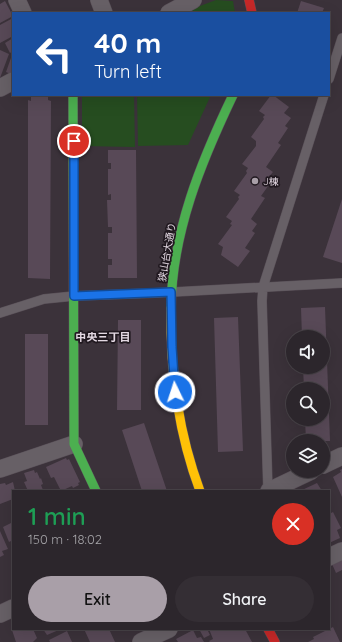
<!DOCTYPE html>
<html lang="en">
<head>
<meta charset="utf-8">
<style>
  :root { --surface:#2c262c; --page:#342e34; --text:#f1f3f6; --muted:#a6a5a9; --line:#484348; --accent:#a99fa8 }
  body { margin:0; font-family:Quicksand,"Noto Sans JP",sans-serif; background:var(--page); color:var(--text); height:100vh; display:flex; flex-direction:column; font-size:15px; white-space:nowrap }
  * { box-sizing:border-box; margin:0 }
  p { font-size:13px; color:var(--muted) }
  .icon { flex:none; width:22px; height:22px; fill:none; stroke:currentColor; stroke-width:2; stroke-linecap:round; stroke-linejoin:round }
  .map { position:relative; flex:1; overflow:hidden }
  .side { position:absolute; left:12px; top:490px; width:318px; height:140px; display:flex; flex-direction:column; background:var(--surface); border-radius:0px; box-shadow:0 4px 16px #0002,0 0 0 1px var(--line) }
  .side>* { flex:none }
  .hud { position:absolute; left:12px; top:12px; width:318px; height:84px; border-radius:0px; box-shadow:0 4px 16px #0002,0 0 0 1px var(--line); background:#1a4fa0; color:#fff; overflow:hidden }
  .buttons { position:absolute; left:286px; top:330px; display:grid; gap:8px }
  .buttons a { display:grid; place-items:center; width:44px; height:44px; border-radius:50%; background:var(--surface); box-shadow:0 4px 16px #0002,0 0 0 1px var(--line); font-size:20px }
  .pin { position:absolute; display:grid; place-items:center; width:34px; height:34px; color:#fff; margin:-17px; border:2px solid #fff; border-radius:50%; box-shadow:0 1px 4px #0007 }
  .me { position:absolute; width:44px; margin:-22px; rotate:356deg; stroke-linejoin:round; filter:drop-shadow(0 0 3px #0008) }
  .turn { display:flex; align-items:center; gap:14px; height:84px; padding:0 16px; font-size:18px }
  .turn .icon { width:52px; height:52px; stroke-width:2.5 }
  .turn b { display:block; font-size:28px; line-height:34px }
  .round { display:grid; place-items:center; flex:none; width:42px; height:42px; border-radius:21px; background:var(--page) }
  .headline { display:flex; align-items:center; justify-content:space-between; height:68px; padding:0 16px }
  h1 { font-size:24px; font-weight:600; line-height:30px; color:#1e9e55 }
  .cta { display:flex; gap:8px; margin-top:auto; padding:8px 16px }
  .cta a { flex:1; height:46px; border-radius:24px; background:var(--accent); color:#111; font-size:16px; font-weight:600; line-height:46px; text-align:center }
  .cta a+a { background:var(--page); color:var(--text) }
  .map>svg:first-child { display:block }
  .green { fill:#264d20 }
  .building { fill:#584957 }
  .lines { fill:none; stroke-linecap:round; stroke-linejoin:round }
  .lane-casing { stroke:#595058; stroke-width:10 }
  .street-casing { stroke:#595058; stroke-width:18 }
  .fast-casing { stroke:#595058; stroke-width:10 }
  .slow-casing { stroke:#595058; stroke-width:10 }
  .jam-casing { stroke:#595058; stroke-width:10 }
  .lane { stroke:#676066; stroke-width:9 }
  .street { stroke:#676066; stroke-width:17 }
  .fast { stroke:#4caf50; stroke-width:9 }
  .slow { stroke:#ffc107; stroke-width:9 }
  .jam { stroke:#c62828; stroke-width:9 }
  .route-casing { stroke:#114b97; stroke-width:10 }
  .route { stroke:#1a73e8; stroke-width:7 }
  .poi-dot { fill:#a99fa8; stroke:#211920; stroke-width:1.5 }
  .labels { text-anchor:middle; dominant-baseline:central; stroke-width:3.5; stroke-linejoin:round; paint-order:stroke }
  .poi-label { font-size:10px; fill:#e4d9e3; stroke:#211920; text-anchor:start }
  .street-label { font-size:10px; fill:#e4d9e3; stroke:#211920 }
  .neighbourhood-label { font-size:11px; font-weight:bold; fill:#e4d9e3; stroke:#211920 }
</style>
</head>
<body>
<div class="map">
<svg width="342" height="642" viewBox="0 0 342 642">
  <rect width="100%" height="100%" fill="#3b323a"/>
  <path class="green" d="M216,0l17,1 2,12h-47l12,-7z
    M82,95h52l1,52 -53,-1z
    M137,95h74l-23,50 -50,1z"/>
  <path class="building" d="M5,1l8,15 -13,7v-19z
    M301,1l23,7 -2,5h-25z
    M13,18v18l-13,7v-18z
    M13,38v13l-3,2 -5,-10z
    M0,50l9,4 -9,24z
    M12,55l1,1v19l-7,-3z
    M31,95h17v5l3,1 -1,178 -22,-1v-178l3,1z
    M271,95h2l16,12 -5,6 7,5 -6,8 3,2 -10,15 3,2 -15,22 7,5 -6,7 4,3 -10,14 4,2 -14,21 6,5 -5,7 3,2 -10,15 5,3 -12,16 -17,-12 2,-8 -5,-3 14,-19 -2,-1 2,-3 -6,-4 13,-18 -1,-2 2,-2 -6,-4 13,-18 -1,-2 2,-3 -6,-4 14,-18v-5l-5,-4 13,-18 -1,-2 2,-2 -6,-4z
    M108,150h28l1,128h-29v-13h4v-6h-4v-26h4v-6h-4l-1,-27h4v-6l-3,1v-26h3v-6h-3z
    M342,199v64l-19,-6z
    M325,307l5,134h-24l-1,-22h18v-30h-19l-1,-22h20v-30h-21l-1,-29z
    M238,317l5,134 -25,1 -4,-134z
    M118,320h23v90h-24z
    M25,334h23v91h-23z
    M144,423l23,68h-25l-20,-61z
    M66,458l1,2 2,-1 11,23 -2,1 1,2 -6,3 -1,-2 -11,5 -7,-14 -3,1 -5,-11z
    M342,469v28l-9,-20 8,-5 -1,-2z
    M34,470l1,3 2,-1 3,7 1,-1 2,6 -2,1 2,5 -15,1 -4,-9 3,-1 -3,-8z
    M13,482l2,9h-2v8l-13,5v-20l5,-1 1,2z
    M317,483l5,8h-22z
    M333,512l8,16 -4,2 3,8 -11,5v-29z
    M13,522v18l-4,2 -6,-15z
    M0,531l8,18 -6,2 2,4 -4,2z
    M342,559v11l-6,3 -4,-9z
    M13,626v3h20l4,9 -4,4h-17l-5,-15z
    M333,627l7,15h-32l6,-3 -1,-2z
    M43,629h18l-14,6z
    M84,629h25l6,13h-25z
    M199,629h8l3,6 -6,3z
    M209,629h36l7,13h-42l-1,-1 4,-2z
    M193,630l4,8 4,-1 3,5h-26l-2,-3z
    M67,631l5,11h-22l-1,-2z"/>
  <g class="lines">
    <g class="lane-casing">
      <path id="lane" d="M329,79l13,-41
        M0,313l44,-14 30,-3 81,-3 187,-10
        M268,491l-6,-190 1,-14 61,-192"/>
    </g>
    <g class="street-casing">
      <path id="street" d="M17,0l6,13
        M99,0l5,13
        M169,13l24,-13
        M0,88l13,-7
        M323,465l19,-9
        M0,469l74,-25
        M269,491l42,-20
        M329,557l13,-6
        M0,614l13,-6
        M141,642l28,-13"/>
    </g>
    <g class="fast-casing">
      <path id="fast" d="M73,95l1,349 22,47
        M171,308c1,-76 30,-146 62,-213"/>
    </g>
    <g class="slow-casing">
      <path id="slow" d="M171,308c-1,62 7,124 29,183"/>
    </g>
    <g class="jam-casing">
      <path id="jam" d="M249,0l3,13
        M268,629l7,13"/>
    </g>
    <use href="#lane" class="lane"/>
    <use href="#street" class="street"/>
    <use href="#fast" class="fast"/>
    <use href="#slow" class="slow"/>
    <use href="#jam" class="jam"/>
  </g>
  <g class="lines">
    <g class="route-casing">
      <path id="route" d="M74,141v155l97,-4 1,55 3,45"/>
    </g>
    <use href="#route" class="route"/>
  </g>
  <circle class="poi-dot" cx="255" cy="181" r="4"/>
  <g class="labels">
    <g class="poi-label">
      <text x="263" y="181">J棟</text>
    </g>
    <g class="street-label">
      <text transform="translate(167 252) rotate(-80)">狭山台大通り</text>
    </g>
    <g class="neighbourhood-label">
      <text x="103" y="337">中央三丁目</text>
    </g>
  </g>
</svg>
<div class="buttons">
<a><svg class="icon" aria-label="sound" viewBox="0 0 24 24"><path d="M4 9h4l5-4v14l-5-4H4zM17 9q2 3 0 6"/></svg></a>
<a><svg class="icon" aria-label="search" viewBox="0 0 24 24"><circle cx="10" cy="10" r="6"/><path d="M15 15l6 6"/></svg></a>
<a><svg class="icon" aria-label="layers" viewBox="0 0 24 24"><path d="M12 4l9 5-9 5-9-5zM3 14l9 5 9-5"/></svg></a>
</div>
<div class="pin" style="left:74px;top:141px;background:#d93025"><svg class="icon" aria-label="arrive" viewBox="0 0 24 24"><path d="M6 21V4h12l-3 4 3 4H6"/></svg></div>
<svg class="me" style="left:175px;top:392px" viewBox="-20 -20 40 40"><circle r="17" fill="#1a73e8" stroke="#fff" stroke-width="3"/><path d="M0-11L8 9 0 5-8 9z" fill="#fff"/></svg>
<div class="hud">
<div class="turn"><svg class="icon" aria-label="left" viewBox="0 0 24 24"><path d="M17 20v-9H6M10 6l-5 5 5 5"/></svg><div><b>40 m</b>Turn left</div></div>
</div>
<section class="side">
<div class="headline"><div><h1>1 min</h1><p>150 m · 18:02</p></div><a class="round" style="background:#d93025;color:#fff"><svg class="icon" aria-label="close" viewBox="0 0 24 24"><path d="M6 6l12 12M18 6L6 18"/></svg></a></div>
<div class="cta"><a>Exit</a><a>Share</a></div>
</section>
</div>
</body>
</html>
